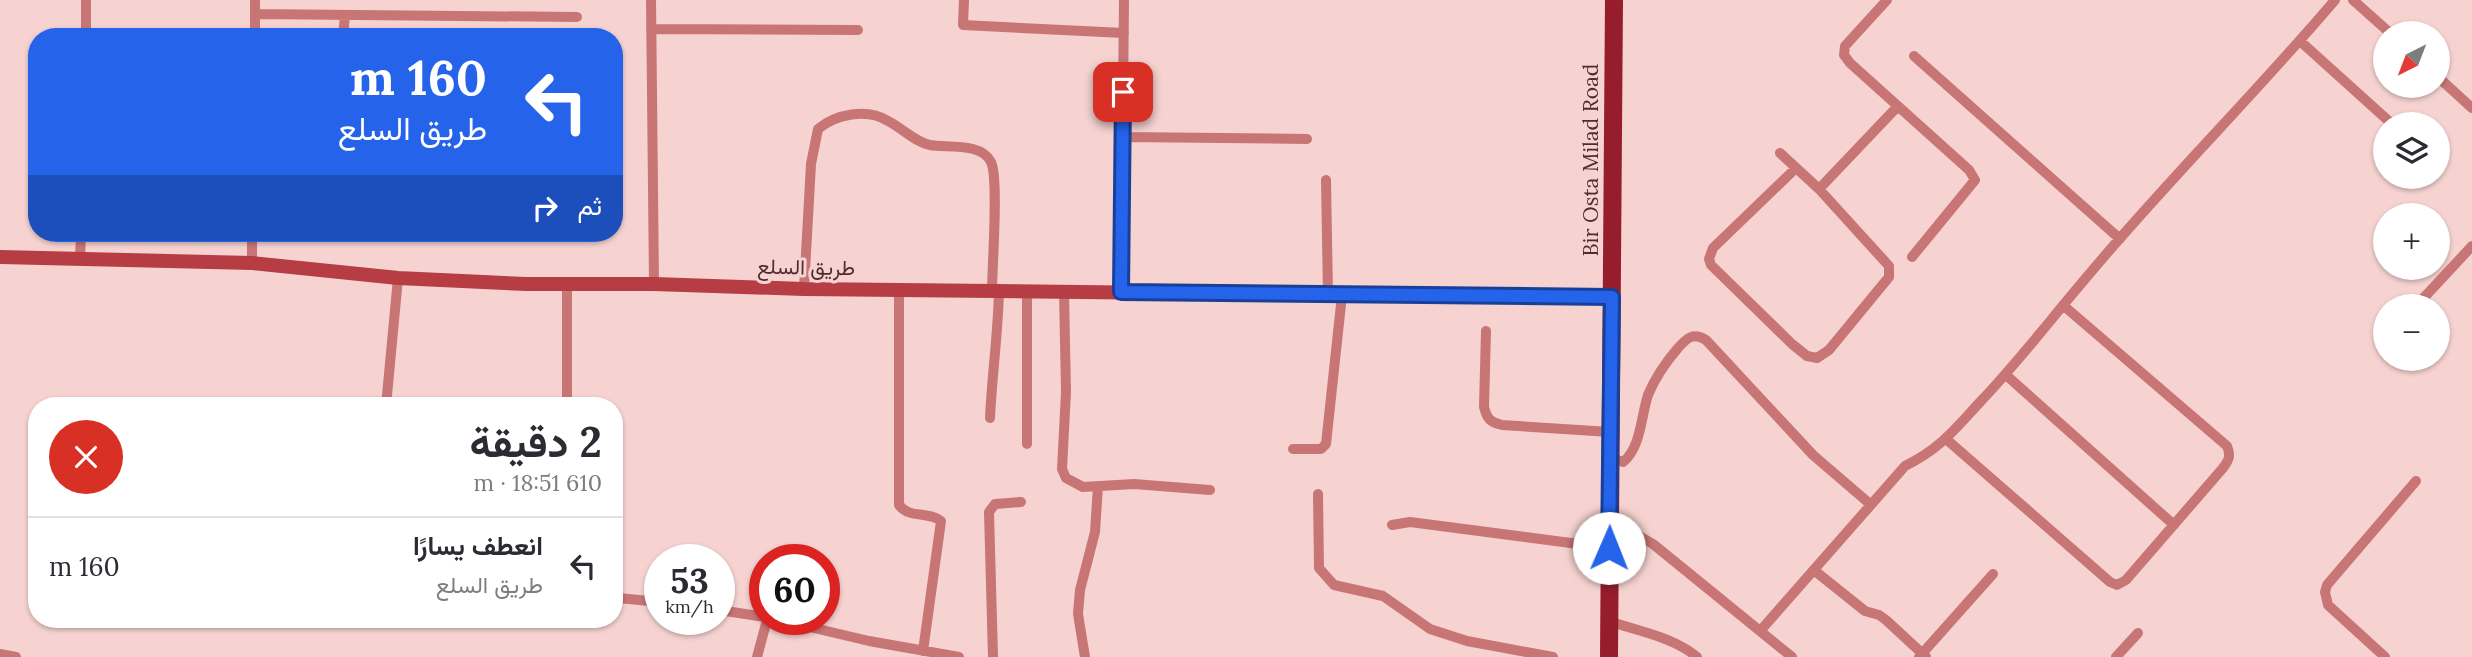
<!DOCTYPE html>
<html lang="ar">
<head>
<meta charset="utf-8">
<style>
  :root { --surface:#fff; --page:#f7f7f7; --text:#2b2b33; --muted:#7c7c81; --line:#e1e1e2 }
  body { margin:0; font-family:Lora,Vazirmatn,serif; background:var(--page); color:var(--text); direction:rtl; height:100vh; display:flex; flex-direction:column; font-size:26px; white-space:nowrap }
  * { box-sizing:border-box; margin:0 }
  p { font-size:23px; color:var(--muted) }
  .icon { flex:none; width:38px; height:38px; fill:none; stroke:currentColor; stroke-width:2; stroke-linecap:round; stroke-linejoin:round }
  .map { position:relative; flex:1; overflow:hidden; direction:ltr }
  .panel { position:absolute; left:28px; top:397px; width:595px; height:231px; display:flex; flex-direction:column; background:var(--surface); border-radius:28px; box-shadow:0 2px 5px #0004; direction:rtl }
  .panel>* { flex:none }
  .banner { position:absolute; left:28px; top:28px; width:595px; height:214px; border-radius:28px; box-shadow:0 2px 5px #0004; direction:rtl; background:#2563eb; color:#fff; overflow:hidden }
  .needle { width:46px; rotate:222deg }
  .controls { position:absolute; left:2373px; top:21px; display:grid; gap:14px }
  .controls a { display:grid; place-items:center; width:77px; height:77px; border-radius:50%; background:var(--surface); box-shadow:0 2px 5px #0004; font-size:35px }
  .speed { position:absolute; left:644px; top:544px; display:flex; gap:14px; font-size:35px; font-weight:700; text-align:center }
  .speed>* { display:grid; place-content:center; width:91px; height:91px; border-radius:50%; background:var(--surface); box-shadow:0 2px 5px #0004; line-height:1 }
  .speed small { font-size:18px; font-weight:400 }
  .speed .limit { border:10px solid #d22; background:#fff; color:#111 }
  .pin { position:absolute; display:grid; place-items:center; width:60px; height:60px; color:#fff; margin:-30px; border-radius:14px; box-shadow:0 4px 10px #0006 }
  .me { position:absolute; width:77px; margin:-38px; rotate:1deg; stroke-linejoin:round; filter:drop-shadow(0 0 5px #0008) }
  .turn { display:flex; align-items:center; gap:24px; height:147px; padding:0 21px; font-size:32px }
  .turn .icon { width:91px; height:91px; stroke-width:2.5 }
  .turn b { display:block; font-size:49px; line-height:60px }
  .then { display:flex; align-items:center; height:66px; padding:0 21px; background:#0003; gap:14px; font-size:26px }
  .round { display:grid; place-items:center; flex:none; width:74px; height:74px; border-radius:37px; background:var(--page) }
  .headline { display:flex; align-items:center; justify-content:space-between; height:119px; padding:0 21px }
  h1 { font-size:42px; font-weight:700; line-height:52px }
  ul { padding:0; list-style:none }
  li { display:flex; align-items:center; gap:21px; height:98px; padding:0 21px; border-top:2px solid var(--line) }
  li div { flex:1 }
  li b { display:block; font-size:26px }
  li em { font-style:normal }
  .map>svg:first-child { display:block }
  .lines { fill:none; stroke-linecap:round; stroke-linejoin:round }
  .street { stroke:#c87675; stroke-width:10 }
  .secondary { stroke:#b53d43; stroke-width:14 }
  .primary { stroke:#961d2b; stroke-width:18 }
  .route-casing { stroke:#184099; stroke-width:18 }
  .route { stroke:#2563eb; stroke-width:12 }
  .labels { text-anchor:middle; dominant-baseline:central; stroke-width:6; stroke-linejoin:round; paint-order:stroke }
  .street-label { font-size:21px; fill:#4f2d2c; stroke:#f6d3d1 }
</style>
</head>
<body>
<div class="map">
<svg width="2472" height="657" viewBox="0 0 2472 657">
  <rect width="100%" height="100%" fill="#f6d3d1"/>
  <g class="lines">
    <path class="street" d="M86,0v37
      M651,0l3,284
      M964,0l-1,25 161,8
      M1887,0l-42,46 -1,9 6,8 119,107 6,10 -63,77
      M2353,0l37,33
      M255,14l322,3
      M651,29l207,1
      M255,37v-37
      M343,37l2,-22
      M2300,41l92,83
      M1914,56l206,183
      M2438,77l34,31
      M1123,137l184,2
      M1780,153l39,36 70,77v11l-60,73 -12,8 -10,-2 -15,-12 -81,-79 -2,-6 4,-11 83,-80
      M1326,180l2,115
      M1819,189l79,-83
      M80,260l1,-27
      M252,263v-30
      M804,289l7,-125 7,-35c18,-15 49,-21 70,-8 14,7 27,21 42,24 17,3 51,-3 61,17 8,16 1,106 1,129
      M899,290v215c10,14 30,6 42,16l-18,130
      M1027,291v153
      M1064,292l2,100 -4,77 4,9 17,9 51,-3 76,6
      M1121,292l3,-292
      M2418,304l54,-58
      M1486,331l-2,76c3,12 6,15 18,18l108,7
      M2006,375l168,150
      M386,406l12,-128
      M567,406v-122
      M990,418c2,-43 8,-84 9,-127
      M1946,439l164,143 7,3 9,-5 97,-112c6,-8 8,-12 4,-22l-163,-140
      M1293,449h28l5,-5 16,-149
      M1611,458l12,4c18,-14 18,-46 25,-67 7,-17 18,-33 30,-47 9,-10 15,-16 28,-8l107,115 57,49
      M1318,494l1,74 15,17 49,11 47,33 37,12 86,16
      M1610,519l43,25 139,113
      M1392,525l18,-3 199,26
      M1815,571l50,40 14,4 7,5 40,37
      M618,598l42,4
      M719,610l46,7
      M780,620l89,21 90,16
      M1609,621c28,10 65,16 88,36
      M1761,630l144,-164c35,-17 50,-37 76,-65 39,-41 73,-86 110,-129 78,-93 165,-179 244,-272
      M0,654l16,3
      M757,657l10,-37
      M993,657l-4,-145 6,-8 26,-2
      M1085,657l-7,-43 2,-24 15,-58 3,-46
      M1919,657l74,-83
      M2116,657l22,-24
      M2385,657l-57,-52 -3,-13 2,-7 89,-104"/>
    <path class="secondary" d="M0,257l252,6 146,15 128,6h128l150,5 633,7 175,1"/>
    <path class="primary" d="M1609,657l5,-657"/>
  </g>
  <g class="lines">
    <g class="route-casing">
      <path id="route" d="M1123,92l-2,200 491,5 -3,251"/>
    </g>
    <use href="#route" class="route"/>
  </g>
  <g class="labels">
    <g class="street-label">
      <text transform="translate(1590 160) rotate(-90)">Bir Osta Milad Road</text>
      <text transform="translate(806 267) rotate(1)">طريق السلع</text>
    </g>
  </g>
</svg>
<div class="controls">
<a><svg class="needle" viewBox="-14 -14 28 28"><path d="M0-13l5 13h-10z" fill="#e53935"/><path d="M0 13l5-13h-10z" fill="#7c7c81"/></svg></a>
<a><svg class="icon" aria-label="layers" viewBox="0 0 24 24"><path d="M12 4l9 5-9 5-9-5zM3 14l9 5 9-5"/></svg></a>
<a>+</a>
<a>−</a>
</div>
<div class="speed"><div>53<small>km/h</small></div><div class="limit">60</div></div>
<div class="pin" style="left:1123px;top:92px;background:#d93025"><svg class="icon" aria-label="arrive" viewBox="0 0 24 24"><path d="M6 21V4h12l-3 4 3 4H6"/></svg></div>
<svg class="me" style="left:1609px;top:548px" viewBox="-20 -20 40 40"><circle r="19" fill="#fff"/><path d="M0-13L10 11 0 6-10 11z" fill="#2563eb"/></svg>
<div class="banner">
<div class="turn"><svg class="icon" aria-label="left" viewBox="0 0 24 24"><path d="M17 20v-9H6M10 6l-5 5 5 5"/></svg><div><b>160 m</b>طريق السلع</div></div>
<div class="then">ثم<svg class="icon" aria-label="right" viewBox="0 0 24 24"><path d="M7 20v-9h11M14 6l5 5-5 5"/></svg></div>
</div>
<section class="panel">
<div class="headline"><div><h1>2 دقيقة</h1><p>610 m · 18:51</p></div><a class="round" style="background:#d93025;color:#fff"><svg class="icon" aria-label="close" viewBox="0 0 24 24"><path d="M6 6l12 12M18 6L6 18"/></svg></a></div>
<ul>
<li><svg class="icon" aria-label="left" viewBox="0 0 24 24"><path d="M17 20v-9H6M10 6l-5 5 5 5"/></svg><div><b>انعطف يسارًا</b><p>طريق السلع</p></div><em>160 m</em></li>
</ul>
</section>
</div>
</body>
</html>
